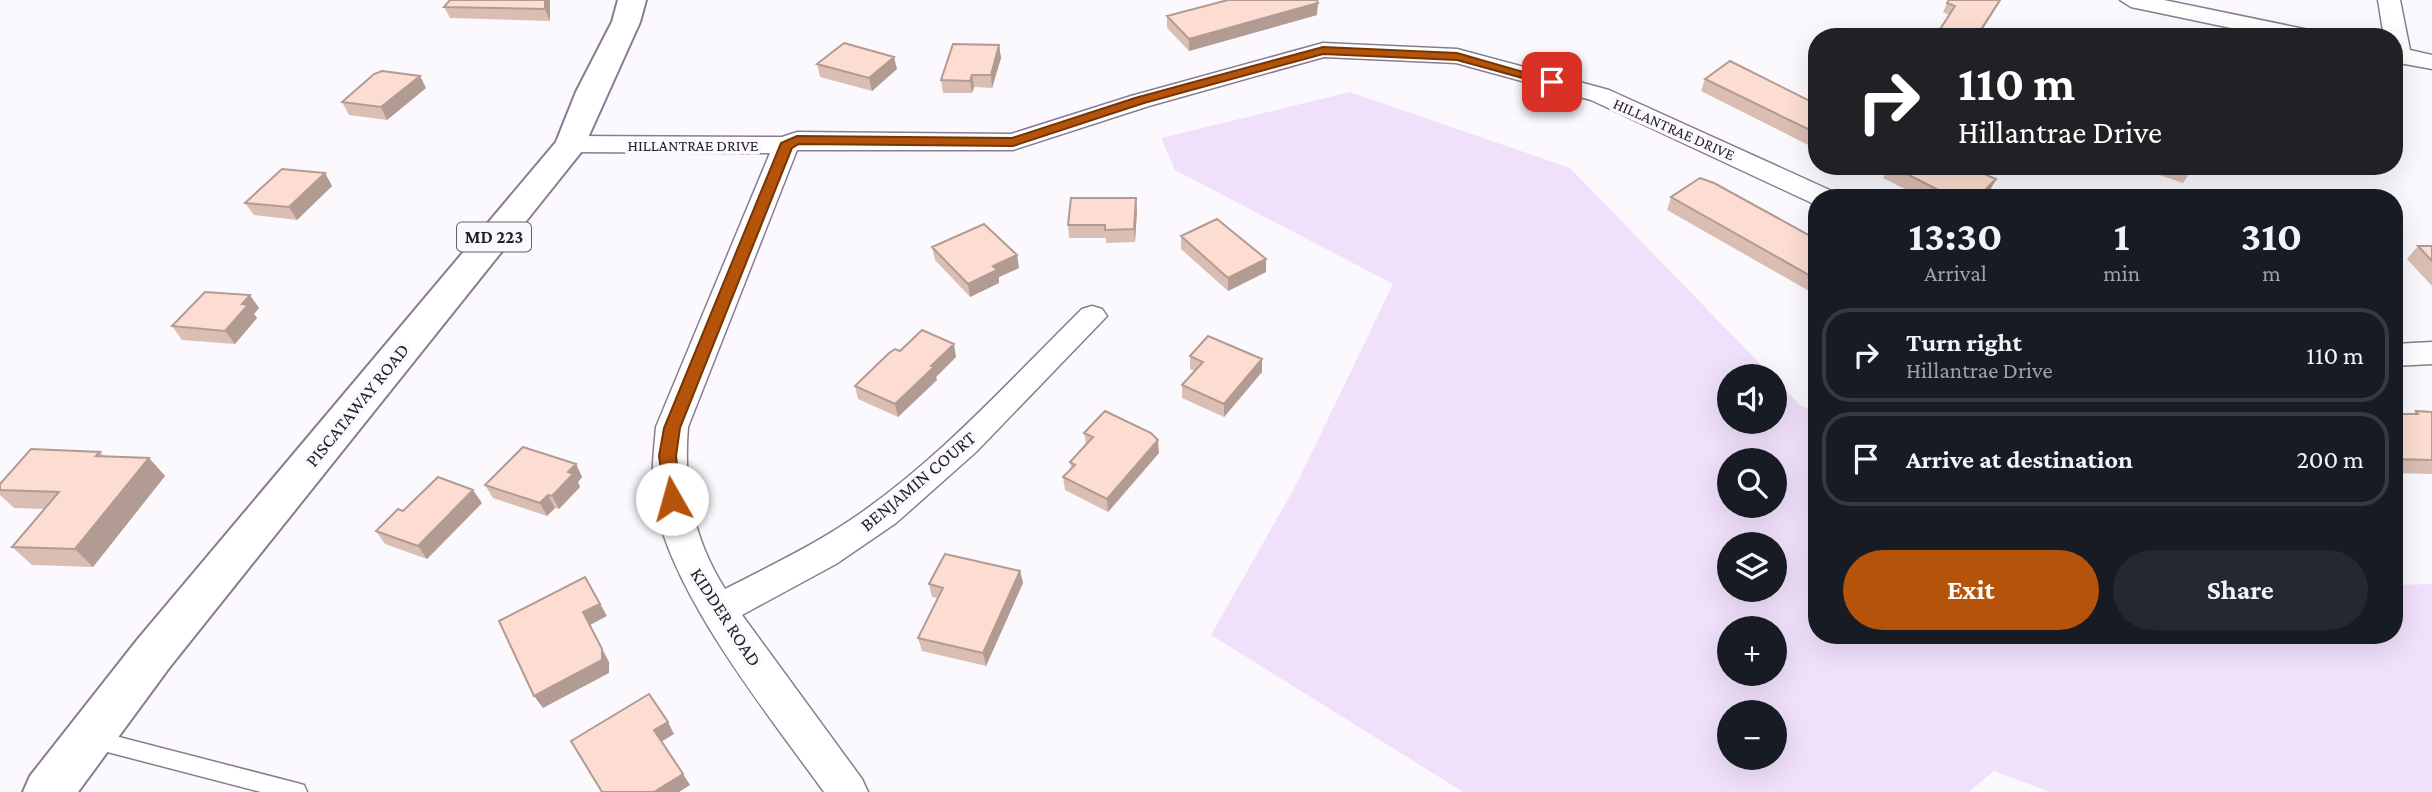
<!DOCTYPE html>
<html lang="en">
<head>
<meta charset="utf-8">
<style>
  :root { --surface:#171b24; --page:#242831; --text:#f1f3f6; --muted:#9ea1a6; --line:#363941; --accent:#b45309 }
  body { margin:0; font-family:"Crimson Pro",serif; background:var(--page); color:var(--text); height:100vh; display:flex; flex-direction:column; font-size:26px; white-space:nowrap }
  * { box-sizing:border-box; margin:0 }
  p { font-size:23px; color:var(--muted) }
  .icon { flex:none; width:38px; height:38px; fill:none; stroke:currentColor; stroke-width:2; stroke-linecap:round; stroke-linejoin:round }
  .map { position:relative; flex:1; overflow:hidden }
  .details { position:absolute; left:1808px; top:189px; width:595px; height:455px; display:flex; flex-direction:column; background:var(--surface); border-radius:28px; box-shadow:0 7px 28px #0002 }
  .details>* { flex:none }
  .hud { position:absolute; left:1808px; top:28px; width:595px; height:147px; border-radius:28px; box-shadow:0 7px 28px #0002; background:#202124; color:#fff; overflow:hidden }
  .buttons { position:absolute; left:1717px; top:364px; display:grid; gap:14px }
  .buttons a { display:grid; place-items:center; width:70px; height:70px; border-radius:50%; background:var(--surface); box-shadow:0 7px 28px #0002; font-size:35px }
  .pin { position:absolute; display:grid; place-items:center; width:60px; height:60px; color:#fff; margin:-30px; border-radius:14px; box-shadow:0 4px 10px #0006 }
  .me { position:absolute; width:77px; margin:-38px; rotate:353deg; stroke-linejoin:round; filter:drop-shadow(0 0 5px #0008) }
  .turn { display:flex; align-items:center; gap:24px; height:147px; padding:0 35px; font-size:32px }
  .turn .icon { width:91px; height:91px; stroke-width:2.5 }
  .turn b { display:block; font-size:49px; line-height:60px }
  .eta { display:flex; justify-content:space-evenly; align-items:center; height:119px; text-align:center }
  .eta b { font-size:42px; font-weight:700; line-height:49px }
  .primary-button { display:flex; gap:14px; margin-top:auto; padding:14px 35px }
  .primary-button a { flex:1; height:80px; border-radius:42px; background:var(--accent); color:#fff; font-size:28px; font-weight:700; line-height:80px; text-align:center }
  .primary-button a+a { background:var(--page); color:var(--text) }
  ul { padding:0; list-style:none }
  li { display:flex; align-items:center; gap:21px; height:94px; margin:0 14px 10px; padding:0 21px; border:4px solid var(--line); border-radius:28px }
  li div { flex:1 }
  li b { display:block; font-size:26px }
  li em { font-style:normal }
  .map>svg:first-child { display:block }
  .green { fill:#f1e0fc; fill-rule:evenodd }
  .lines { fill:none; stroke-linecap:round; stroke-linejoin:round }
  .service-casing { stroke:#897c91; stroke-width:3 }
  .minor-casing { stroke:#897c91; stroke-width:3 }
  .primary-casing { stroke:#897c91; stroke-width:4 }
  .service { fill:#fff; fill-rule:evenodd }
  .minor { fill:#fff; fill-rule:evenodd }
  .primary { fill:#fff; fill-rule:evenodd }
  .wall { fill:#dabeb4 }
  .shaded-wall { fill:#b19b92 }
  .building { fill:#fdddd1; stroke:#b19b92; stroke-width:2 }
  .route { fill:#b45309; stroke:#753606; stroke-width:2 }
  .labels { text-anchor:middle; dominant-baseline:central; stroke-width:7; stroke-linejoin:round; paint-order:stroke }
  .far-street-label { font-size:16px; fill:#231e27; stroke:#fcf9fe }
  .shield { fill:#fcf9fe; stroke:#646068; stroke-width:2 }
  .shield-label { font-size:18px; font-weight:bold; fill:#231e27 }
  .street-label { font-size:19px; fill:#231e27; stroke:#fcf9fe }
</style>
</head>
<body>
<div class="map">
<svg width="2432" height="792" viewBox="0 0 2432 792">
  <rect width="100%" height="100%" fill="#fcf9fe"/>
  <path class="green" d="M1350,92l220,76 202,208h-43v46h45l1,-43 25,26 16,7v223h578v-50l38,-1v208h-382l-56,-21 -25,21h-506l-252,-157 86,-152 96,-199 -218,-114 -14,-32zM1729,460h45v46h-45zM1729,544h45v46h-45zM1729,628h45v46h-45zM1729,712h45v46h-45z"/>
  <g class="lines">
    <g class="service-casing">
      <path id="service" d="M92,730l205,53 7,2 3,7h-46l-169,-44 -7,-3 -3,-6 3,-6z"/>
    </g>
    <g class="minor-casing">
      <path id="minor" d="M2120,0h44l145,30 11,7h-46l-143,-30z
        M2378,0h22l10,50 22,5v14l-38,-7v-25h-10z
        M1323,43l134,6 152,41 225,102 3,6h-21l-2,6 -223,-104 -135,-37 -132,-6 -175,49 -136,44h-216l-109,277c-5,59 5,111 37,162 43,-22 87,-43 127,-70 86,-58 157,-138 230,-210l10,-3 10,3 5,7 -131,136 -80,71 -60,41 -94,51 120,164 6,13h-44c-56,-78 -156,-201 -170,-295 -3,-24 0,-47 2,-70l114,-274 -199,-1 -9,-3 -4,-5 4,-5 9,-3 211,1 15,-5 214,2 120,-38z
        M2432,342v22l-38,2v-22z"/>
    </g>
    <g class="primary-casing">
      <path id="primary" d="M618,0h28l-6,22 -58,129 -413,517 -91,124h-55l7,-16 107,-136 419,-498 20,-50 36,-70z"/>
    </g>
    <use href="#service" class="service"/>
    <use href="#minor" class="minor"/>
    <use href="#primary" class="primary"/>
  </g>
  <path class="wall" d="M550,0v21l-100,-3 -6,-11z
    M2001,0l-52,15 -6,-3 4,-9z
    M1317,15l-128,36 -22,-23v-12z
    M999,45l2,13 -9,30 -18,-1 -2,6h-29l-2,-13z
    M817,64l80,5 -25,22 -52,-14z
    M420,76l6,12 -39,32 -38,-5 -7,-13z
    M1705,79l111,25v40l-4,3 -111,-56z
    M1889,166h77l30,13 -7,13 -6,6h-60l-40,-20z
    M2133,166h58v5l-8,12z
    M325,173l7,13 -35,34 -43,-5 -9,-12z
    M1671,197l145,42v56l-149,-85z
    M1137,211l-2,31 -29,1v-5h-37l-1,-13z
    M1181,236l85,23v13l-38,19 -47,-42z
    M2418,246h14v40l-25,-27z
    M932,247l85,8 2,13 -20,9v6l-29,14 -35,-37z
    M259,308l-5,6 3,4 -22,26 -53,-4 -10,-14z
    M900,351l56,6 -20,20 1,3 -39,37 -40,-18 -3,-13z
    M1190,356l72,16 -38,45 -42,-19v-13l12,-14 -4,-2z
    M2416,411l16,1v62l-38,-1v-59h19z
    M1084,433l75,20 -51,59 -43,-22 -2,-13 8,-8 -1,-7 16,-17z
    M100,452l4,4 45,2 16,18 -72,91 -61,-2 -20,-18 33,-38 -31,-1 -14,-13v-11z
    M576,464l6,13 -4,5 2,5 -21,22 -4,-1 -8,8 -54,-18 -8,-13z
    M482,503l-55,56 -42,-15 -9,-13 27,-20z
    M1020,571l3,12 -37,83 -64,-15 -4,-13 20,-40 -6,-1 -3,-13z"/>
  <path class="shaded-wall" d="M545,0h5v21l-5,-12z
    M2000,0h1l-23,37h-2z
    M1318,3l-1,12 -128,36v-12z
    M999,45l2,13 -9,30 -1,-13z
    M894,57l3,12 -25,22 -3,-13z
    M972,75l2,12 -2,6 -2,-12z
    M420,76l6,12 -39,32 -6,-13z
    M1816,136v8l-4,3z
    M325,173l7,13 -35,34 -8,-13z
    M1996,179l-7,13 -6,6h-6z
    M1136,198l1,13 -2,31 -1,-13z
    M1017,255l2,13 -20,9v6l-29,14 -2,-13 25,-18z
    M1266,259v13l-38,19v-13z
    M250,295l9,13 -5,6 3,4 -22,26 -10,-13 17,-27z
    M954,344l2,13 -20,20 1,3 -39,37 -3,-13 36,-38z
    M1262,359v13l-38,45v-13z
    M1158,440l1,13 -51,59 -1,-13z
    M149,458l16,18 -72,91 -18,-18z
    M576,464l6,13 -4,5 2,5 -21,22 -7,-13 16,-24z
    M473,490l9,13 -55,56 -9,-13z
    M548,495l7,13 -8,8 -7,-13z
    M1020,571l3,12 -37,83 -3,-13z
    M585,577l22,39 -17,9 19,37v11l-66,35 -9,-12 49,-84z
    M668,722l6,12 -13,8 -7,-12z
    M683,774l7,11 -11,7h-25z"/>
  <path class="building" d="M450,0h95v9l-101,-2z
    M1228,0h89l1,3 -129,36 -22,-23z
    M1949,0h51l-24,37h-41l20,-31 -8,-3z
    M844,43l50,14 -25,21 -52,-14z
    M953,44l46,1 -8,30h-19l-2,6 -29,-1z
    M1730,61l86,43v29l-111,-54z
    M382,71l38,5 -39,31 -39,-5 32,-28z
    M1891,166h75l30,13 -19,19h-23z
    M2177,166h14v5z
    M282,169l43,4 -36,34 -44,-4z
    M1700,178l14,5 102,56v40l-145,-82z
    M1071,198h65l-2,31 -29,1v-5h-37z
    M1217,219l49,40 -38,19 -47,-42z
    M984,224l33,31 -24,11 4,4 -29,14 -36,-37z
    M2418,246h14v15z
    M205,292l45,3 -8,9 6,1 -23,26 -53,-5z
    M922,330l32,14 -23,22 3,1 -39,37 -40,-18 34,-33 6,-4 5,2z
    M1208,336l54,23 -38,45 -42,-19 21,-23 -13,-6z
    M1105,411l46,22 7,7 -51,59 -44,-22 12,-12 -5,-3 23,-25 -9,-4z
    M2416,411l16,1v48l-38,-1v-45h24z
    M523,447l53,17 -8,8 5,2 -21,22 -4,-1 -8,8 -55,-18z
    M31,449l69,3 -4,4 53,2 -74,91 -63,-2 47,-55 -59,-2v-6z
    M438,477l35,13 -55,56 -42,-15 22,-22 5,2z
    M945,554l75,17 -37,82 -65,-15 25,-50 -14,-4z
    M585,577l15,27 -17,8 19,37v11l-68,36 -35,-75z
    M649,694l19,28 -14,8 29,44 -29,18h-52l-31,-51z"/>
  <path class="route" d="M1323,47l134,6 101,29 -6,4 -95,-26 -134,-6 -179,49 -131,43 -214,-2 -7,4 -112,280 -4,28 5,43 -9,7 -6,-2 -7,-48 5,-28 117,-285 16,-7 215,2 123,-40z"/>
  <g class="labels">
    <g class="far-street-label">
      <text transform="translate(1674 129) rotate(24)">HILLANTRAE DRIVE</text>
      <text x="693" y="145">HILLANTRAE DRIVE</text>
    </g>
    <rect class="shield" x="457" y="222.5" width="74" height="29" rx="5"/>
    <g class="shield-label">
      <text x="494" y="237">MD 223</text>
    </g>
    <g class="street-label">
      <text transform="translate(357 405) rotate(-51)">PISCATAWAY ROAD</text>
      <text transform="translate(918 481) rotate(-40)">BENJAMIN COURT</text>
      <text transform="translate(726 617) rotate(57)">KIDDER ROAD</text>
    </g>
  </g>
</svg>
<div class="buttons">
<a><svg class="icon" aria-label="sound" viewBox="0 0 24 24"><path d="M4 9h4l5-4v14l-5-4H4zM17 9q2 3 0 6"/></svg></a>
<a><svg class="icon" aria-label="search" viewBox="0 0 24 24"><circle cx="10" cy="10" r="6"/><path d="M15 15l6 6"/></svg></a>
<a><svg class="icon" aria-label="layers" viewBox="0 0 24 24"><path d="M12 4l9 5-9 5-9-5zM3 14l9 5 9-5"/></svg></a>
<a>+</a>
<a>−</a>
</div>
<div class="pin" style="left:1552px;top:82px;background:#d93025"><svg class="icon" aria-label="arrive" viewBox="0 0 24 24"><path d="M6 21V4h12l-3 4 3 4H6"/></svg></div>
<svg class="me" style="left:672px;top:499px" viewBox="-20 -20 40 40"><circle r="19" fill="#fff"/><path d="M0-13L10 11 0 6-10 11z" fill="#b45309"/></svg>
<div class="hud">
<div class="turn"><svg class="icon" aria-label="right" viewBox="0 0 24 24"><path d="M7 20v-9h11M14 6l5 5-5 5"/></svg><div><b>110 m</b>Hillantrae Drive</div></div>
</div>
<section class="details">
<div class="eta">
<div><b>13:30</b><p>Arrival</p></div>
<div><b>1</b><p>min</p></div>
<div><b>310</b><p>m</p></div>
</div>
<ul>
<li><svg class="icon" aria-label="right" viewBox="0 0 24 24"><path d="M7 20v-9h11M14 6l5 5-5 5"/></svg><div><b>Turn right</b><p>Hillantrae Drive</p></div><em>110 m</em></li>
<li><svg class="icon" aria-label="arrive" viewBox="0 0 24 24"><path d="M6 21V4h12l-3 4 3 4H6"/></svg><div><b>Arrive at destination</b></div><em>200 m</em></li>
</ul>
<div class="primary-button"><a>Exit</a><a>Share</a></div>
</section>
</div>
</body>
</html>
